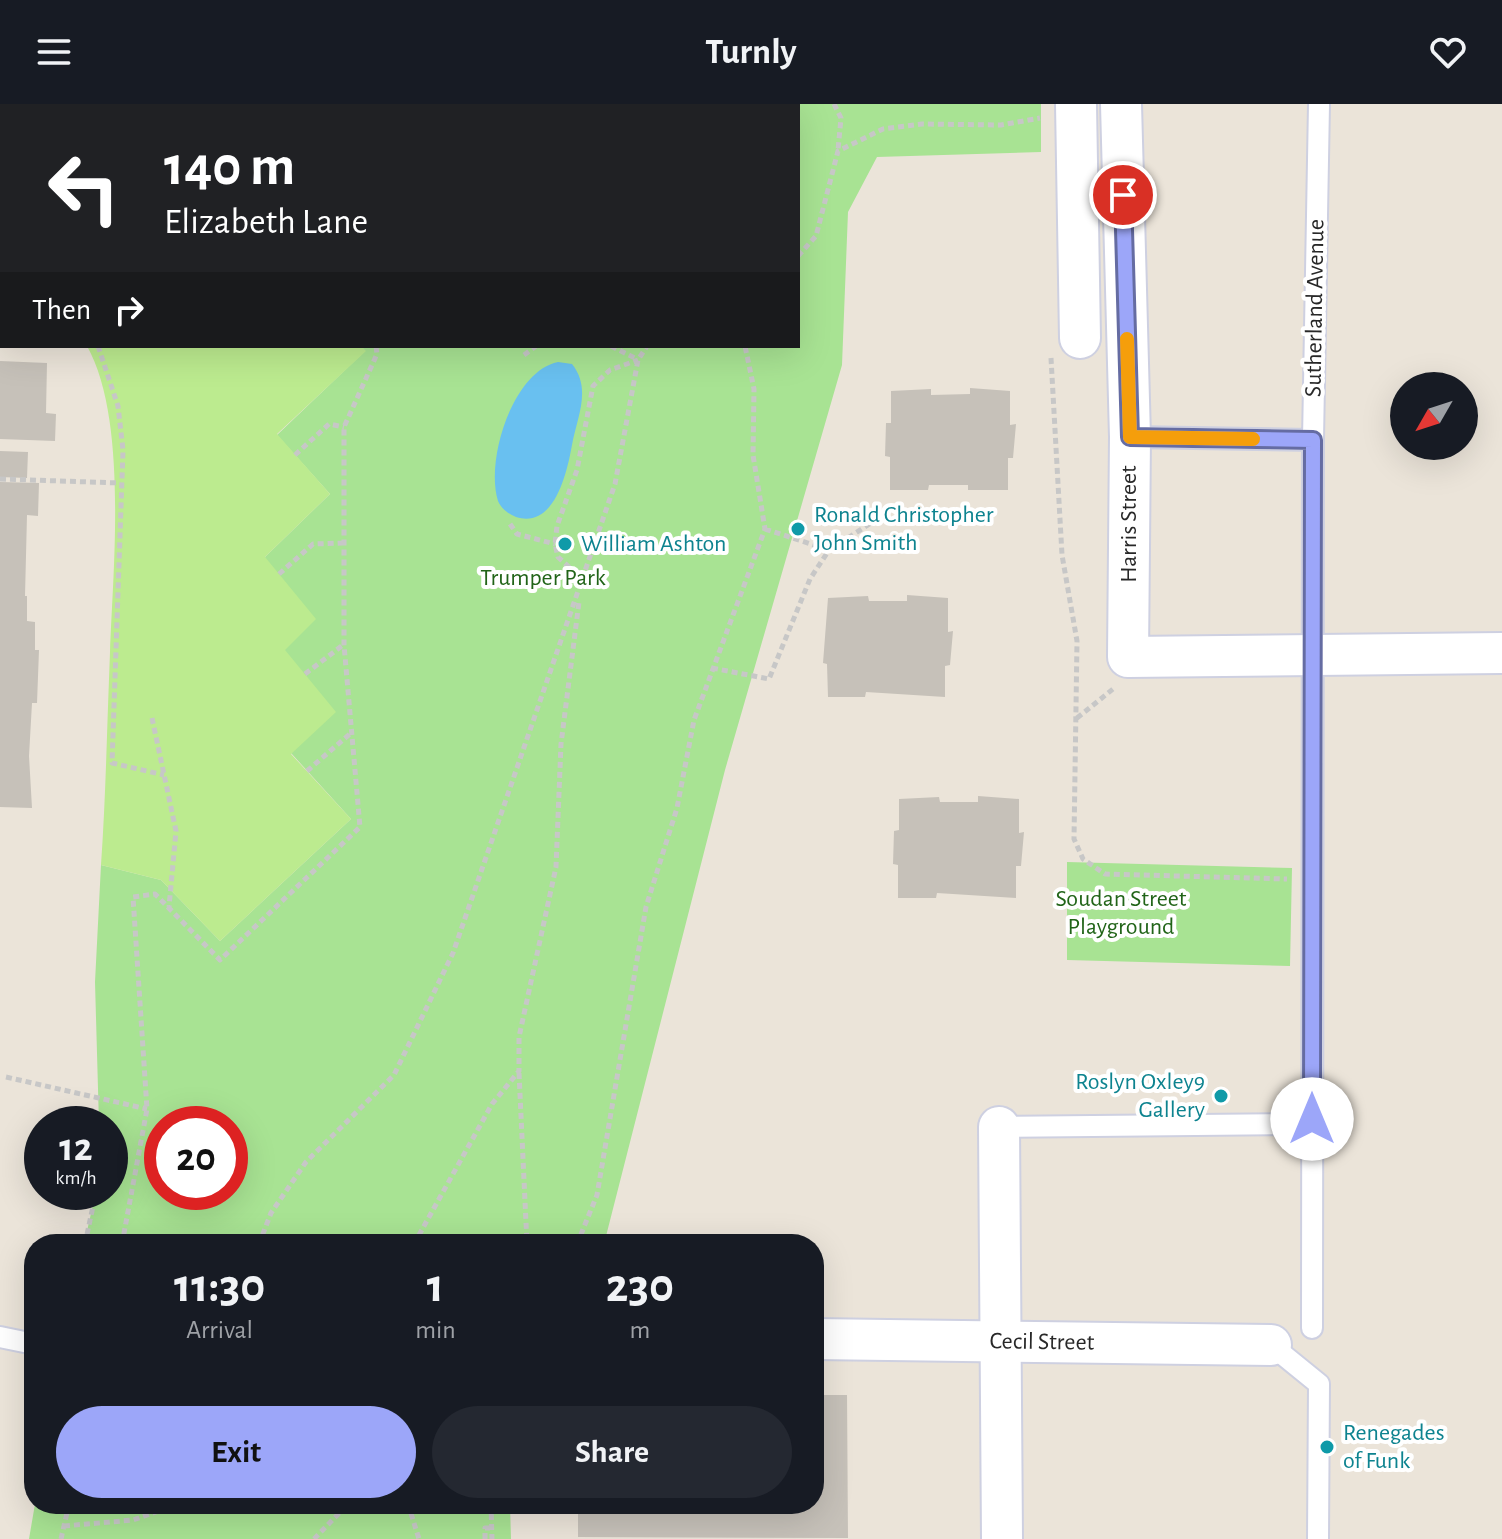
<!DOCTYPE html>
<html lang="en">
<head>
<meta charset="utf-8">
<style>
  :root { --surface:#171b24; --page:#242831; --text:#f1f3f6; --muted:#9ea1a6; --accent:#9ca6f9 }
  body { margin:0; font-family:"Alegreya Sans",sans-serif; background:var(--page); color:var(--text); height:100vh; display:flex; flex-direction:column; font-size:30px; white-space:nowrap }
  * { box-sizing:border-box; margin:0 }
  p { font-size:26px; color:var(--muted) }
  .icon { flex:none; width:44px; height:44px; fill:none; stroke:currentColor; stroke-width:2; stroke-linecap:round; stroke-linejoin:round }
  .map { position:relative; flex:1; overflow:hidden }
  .panel { position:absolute; left:24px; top:1130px; width:800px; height:280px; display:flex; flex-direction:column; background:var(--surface); border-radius:32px; box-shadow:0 8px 32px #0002 }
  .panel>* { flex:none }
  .banner { position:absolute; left:0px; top:0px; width:800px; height:244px; box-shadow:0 8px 32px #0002; background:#202124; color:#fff; overflow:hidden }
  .needle { width:52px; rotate:231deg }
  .tools { position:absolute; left:1390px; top:268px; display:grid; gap:16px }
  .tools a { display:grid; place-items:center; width:88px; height:88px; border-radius:50%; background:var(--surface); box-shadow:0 8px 32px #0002; font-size:40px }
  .speed { position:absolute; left:24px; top:1002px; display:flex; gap:16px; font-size:40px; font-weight:700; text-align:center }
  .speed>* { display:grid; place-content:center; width:104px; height:104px; border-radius:50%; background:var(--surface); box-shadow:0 8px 32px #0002; line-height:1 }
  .speed small { font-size:20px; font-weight:400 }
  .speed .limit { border:12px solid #d22; background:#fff; color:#111 }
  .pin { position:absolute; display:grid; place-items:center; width:68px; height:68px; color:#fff; margin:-34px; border:4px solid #fff; border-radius:50%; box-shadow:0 2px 8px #0007 }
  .me { position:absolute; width:88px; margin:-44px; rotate:0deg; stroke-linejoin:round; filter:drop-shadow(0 0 6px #0008) }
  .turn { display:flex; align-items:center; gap:28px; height:168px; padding:0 32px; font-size:36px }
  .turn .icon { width:104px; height:104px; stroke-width:2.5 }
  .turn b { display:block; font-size:56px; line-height:68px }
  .then { display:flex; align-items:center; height:76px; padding:0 32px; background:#0003; gap:16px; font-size:30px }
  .eta { display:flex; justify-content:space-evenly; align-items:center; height:136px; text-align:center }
  .eta b { font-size:48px; font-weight:700; line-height:56px }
  .button { display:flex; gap:16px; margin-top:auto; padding:16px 32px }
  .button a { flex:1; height:92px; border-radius:48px; background:var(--accent); color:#111; font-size:32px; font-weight:700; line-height:92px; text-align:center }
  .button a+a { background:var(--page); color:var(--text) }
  header { display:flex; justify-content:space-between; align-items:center; height:104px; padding:0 32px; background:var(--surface); font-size:36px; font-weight:700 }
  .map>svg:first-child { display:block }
  .green { fill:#a8e393; fill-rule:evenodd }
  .pitch { fill:#bceb8f }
  .water { fill:#69c0f0 }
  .building { fill:#c6c1b9 }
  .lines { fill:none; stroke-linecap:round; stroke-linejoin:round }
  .service-casing { stroke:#ced0e1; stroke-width:24 }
  .minor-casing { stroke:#ced0e1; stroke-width:44 }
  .path { stroke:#c7c7c7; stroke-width:5; stroke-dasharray:6 4; stroke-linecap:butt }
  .service { stroke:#fff; stroke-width:20 }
  .minor { stroke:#fff; stroke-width:40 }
  .route-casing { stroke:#656ca2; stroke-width:20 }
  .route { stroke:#9ca6f9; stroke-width:14 }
  .slow { stroke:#f59e0b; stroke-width:14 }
  .culture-dot { fill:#0f9aa8; stroke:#fff; stroke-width:3 }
  .labels { text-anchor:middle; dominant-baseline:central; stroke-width:8; stroke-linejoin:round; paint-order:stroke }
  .street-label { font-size:24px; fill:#282828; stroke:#fff }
  .culture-label { font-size:24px; fill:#0d838f; stroke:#fff; text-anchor:start }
  .park-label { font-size:24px; fill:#216418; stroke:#fff }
</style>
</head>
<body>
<header><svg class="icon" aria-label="menu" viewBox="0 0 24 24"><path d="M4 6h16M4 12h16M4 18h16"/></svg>Turnly<svg class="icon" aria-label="heart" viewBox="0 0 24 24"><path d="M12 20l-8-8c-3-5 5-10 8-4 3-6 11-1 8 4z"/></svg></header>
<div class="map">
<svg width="1502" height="1435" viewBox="0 0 1502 1435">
  <rect width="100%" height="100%" fill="#ebe4d9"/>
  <path class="green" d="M477,0h564v48l-164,5 -29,55 -6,153 -117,405 -121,474h-520l12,-52h14v-68h-11l-4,-142 6,-117 60,15 59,61 131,-122 -60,-66 -6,-103 -20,-93 65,-63 -53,-59 88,-84 -4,-5h437v-240h-323zM162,1020h68v68h-68z
    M1067,758l225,6 -2,98 -223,-6z
    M35,1400h475l1,35h-482z"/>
  <path class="pitch" d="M133,0h344l-344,2z
    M87,242h274l5,5 -89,83 53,60 -65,63 51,62 -31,31 51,62 -45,42 60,65 -131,122 -59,-61 -60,-15c5,-71 6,-142 9,-213 3,-84 18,-233 -23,-306z"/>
  <path class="water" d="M558,258l14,2c20,25 5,53 0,81 -5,27 -17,84 -56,72 -8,-3 -15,-9 -18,-16 -13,-41 15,-130 60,-139z"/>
  <path class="building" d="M0,257l47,2 -1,50 10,1 -1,27 -55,-2z
    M970,284l40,3v34l6,-1 -3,34h-5v32h-40v-5h-39l-1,5h-38v-33l-5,-1 1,-33h5v-32l40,-2v6l39,-1z
    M0,347l28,1 -1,26 -27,-1z
    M0,378l39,1 -1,33 -11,-1 -2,81h2v25l8,1v28h4l-2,53h-5l-3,53 3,52 -32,-1z
    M907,491l41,3v34l5,-1 -3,34 -5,1v31l-79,-5 -1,5h-37l-1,-33 -4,-1 5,-65 40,-2 1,5h38z
    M978,692l41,3v34l5,-1 -3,34h-5v32l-79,-5 -1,5h-38v-33l-5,-1 1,-33 5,-1v-31l40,-2 1,5h38z
    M814,1291h33l1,143 -270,-1v-33h236z"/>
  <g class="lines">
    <g class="service-casing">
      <path id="service" d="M340,0l2,2
        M1130,333l183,3
        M999,1023l299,-3
        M1312,1224l1,-888 6,-336
        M0,1233l34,7
        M1271,1241l48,39 -1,155"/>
    </g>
    <g class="minor-casing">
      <g id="minor">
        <path d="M1076,0l4,234"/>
        <path d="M1121,0l9,333 -2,220 374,-4"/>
        <path d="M475,2l2,-2"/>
        <path d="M999,1023l3,412"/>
        <path id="s1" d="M814,1235l457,6"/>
      </g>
    </g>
    <path class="path" d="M834,0l7,14 -3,32
      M547,2l3,-2
      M694,2l1,-2
      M771,2l3,-2
      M798,152l18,-20 22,-85 45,-22 39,-5 79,1 39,-7
      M98,242l20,60 5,44 -11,313 52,12
      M611,242l26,13
      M524,251l12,-9
      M1051,254l11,197 15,86 -3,198 9,20 22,15 182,5
      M295,351l34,-31 15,3
      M0,375l120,4
      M510,420l7,10 38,10
      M765,425l64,21 56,-36
      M279,470l34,-30 29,-1
      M584,477l-26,-24 -3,-13 2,-18 20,-56 16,-84 17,-16 28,-10
      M712,564l57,11 41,-100 19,-29
      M305,570l38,-29
      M152,614l24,113 -7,76
      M1077,614l36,-29
      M307,667l44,-38
      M519,969l8,171
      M6,973l141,32
      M85,1140l11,-52
      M122,1140l25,-135 -14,-212 22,-3 65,66 140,-133 -16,-182v-218l33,-73 -1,-8
      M259,1140l12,-31 35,-51 88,-87 59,-122 162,-469 23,-124 9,-14
      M414,1140l78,-140 27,-33v-34l37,-170 5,-123 18,-142
      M577,1140l20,-49 49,-288 31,-99 17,-88 71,-191 -12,-74 1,-66 -9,-43
      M408,1400l11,35
      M491,1400l1,35
      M64,1422l69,-6 46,-16
      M61,1435l8,-35
      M314,1435l34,-35
      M485,1435v-11h6"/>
    <use href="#service" class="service"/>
    <use href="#minor" class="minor"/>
  </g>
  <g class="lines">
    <g class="route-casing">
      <path id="route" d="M1123,91l7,242 183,3 -1,679"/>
    </g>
    <use href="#route" class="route"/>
    <path class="slow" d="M1127,235l3,98 123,2"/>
  </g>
  <g class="culture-dot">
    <circle cx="798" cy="425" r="8"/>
    <circle cx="565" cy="440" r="8"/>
    <circle cx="1221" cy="992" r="8"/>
    <circle cx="1327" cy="1343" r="8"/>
  </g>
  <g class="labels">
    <g class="street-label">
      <text transform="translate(1315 204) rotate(-89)">Sutherland Avenue</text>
      <text transform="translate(1129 420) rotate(-90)">Harris Street</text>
      <text stroke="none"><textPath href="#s1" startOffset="228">Cecil Street</textPath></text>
    </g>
    <g class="culture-label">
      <text x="814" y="411">Ronald Christopher<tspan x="814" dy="28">John Smith</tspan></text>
      <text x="581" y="440">William Ashton</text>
      <text x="1205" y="978" text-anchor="end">Roslyn Oxley9<tspan x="1205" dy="28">Gallery</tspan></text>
      <text x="1343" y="1329">Renegades<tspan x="1343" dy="28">of Funk</tspan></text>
    </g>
    <g class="park-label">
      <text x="543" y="474">Trumper Park</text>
      <text x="1121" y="795">Soudan Street<tspan x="1121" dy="28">Playground</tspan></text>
    </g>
  </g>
</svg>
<div class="tools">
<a><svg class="needle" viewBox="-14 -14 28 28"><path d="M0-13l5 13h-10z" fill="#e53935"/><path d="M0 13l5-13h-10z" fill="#9ea1a6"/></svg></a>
</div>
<div class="speed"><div>12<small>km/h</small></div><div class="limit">20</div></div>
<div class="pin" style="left:1123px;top:91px;background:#d93025"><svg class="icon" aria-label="arrive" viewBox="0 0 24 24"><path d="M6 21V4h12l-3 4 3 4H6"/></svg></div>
<svg class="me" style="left:1312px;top:1015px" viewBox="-20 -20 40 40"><circle r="19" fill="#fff"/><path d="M0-13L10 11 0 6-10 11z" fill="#9ca6f9"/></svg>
<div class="banner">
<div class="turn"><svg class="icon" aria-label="left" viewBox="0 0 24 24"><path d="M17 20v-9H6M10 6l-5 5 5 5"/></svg><div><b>140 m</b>Elizabeth Lane</div></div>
<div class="then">Then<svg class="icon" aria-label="right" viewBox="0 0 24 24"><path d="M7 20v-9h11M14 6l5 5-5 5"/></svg></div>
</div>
<section class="panel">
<div class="eta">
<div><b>11:30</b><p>Arrival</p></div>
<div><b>1</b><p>min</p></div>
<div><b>230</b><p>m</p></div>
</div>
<div class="button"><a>Exit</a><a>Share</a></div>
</section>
</div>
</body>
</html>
